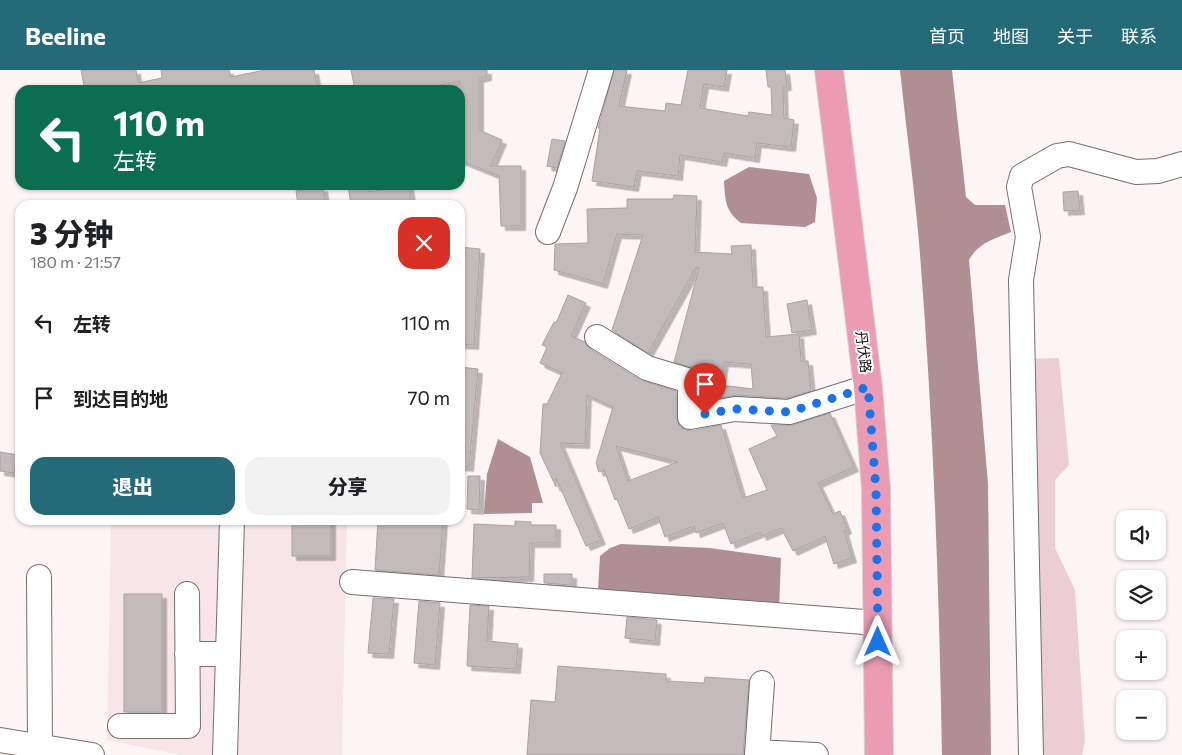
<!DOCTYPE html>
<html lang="zh">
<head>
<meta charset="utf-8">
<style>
  :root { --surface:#fff; --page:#f2f2f2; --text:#202124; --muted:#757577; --accent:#246a79 }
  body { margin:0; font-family:Commissioner,"Noto Sans SC",sans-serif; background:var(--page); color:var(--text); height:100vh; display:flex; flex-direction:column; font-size:19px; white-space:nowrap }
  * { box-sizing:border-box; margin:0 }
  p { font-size:16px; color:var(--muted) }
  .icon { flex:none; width:28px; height:28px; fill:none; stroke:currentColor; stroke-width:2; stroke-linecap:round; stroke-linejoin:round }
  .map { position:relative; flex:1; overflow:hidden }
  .side { position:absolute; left:15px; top:130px; width:450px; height:325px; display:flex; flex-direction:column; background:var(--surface); border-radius:15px; box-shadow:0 1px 4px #0004 }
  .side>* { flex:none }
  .top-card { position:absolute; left:15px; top:15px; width:450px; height:105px; border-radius:15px; box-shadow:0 1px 4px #0004; background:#0b6e4f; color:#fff; overflow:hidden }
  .buttons { position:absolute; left:1116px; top:440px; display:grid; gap:10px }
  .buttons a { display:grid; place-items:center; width:50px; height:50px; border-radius:10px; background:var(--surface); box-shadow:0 1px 4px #0004; font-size:25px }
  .pin { position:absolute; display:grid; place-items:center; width:42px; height:42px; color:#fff; margin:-51px -21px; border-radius:50% 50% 50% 0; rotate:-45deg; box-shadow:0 0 5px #0007 }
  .pin .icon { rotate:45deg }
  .me { position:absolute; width:55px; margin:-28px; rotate:0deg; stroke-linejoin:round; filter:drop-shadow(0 0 4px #0008) }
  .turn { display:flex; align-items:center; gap:18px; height:105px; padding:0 15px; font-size:22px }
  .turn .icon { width:65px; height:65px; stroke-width:2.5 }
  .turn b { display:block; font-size:35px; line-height:42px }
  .round { display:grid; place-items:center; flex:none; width:52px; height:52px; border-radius:15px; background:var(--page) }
  .head { display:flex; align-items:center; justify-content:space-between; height:85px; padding:0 15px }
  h1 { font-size:30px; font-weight:800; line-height:38px }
  .action { display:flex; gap:10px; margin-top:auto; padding:10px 15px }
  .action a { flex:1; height:58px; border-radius:15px; background:var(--accent); color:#fff; font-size:20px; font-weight:800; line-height:58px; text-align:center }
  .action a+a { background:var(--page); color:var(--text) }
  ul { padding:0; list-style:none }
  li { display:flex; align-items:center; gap:15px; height:75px; padding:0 15px }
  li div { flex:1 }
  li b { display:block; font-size:19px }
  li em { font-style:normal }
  header { display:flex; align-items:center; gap:30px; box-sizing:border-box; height:70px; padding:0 25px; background:var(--accent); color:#fff }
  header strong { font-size:24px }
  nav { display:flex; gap:28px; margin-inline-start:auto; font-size:18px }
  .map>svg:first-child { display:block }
  .built { fill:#f7e5e9 }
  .green { fill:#eccdd3 }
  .water { fill:#af8e94 }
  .building { fill:#c3babc; stroke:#aaa2a3; fill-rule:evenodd; filter:url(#shadow) }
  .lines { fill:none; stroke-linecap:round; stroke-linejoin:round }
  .minor-casing { stroke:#766e6f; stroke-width:26 }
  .major-casing { stroke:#d4d4d4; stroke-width:30 }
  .minor { stroke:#fff; stroke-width:24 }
  .major { stroke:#eb9cb3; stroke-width:28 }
  .route { stroke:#1a73e8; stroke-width:9; stroke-dasharray:0 16.2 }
  .labels { text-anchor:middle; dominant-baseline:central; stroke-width:4; stroke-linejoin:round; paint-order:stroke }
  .street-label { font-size:14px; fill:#110e0e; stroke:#fff }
</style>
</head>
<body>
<header>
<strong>Beeline</strong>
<nav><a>首页</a><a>地图</a><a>关于</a><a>联系</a></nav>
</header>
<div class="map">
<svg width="1182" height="685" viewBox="0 0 1182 685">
  <defs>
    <filter id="shadow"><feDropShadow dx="4.5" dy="4.5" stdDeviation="0" flood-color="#0004"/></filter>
  </defs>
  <rect width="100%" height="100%" fill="#fdf4f6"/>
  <path class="built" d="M111,450h236l-5,235h-161l-74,-15z"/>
  <path class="green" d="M1059,288l10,107 -14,15v68l20,42 10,152 -3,13h-53l-4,-396z"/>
  <path class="water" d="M900,0h52l14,127 9,8h30l6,27c-17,7 -33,11 -42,28l19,224 3,271h-49c-3,-171 -9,-342 -23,-513 -5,-57 -13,-115 -19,-172z
    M749,97l60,7 8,24 -2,24 -10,5 -64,-4c-16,-12 -16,-24 -17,-42z
    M498,369l32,18 13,46h-11v10l-48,1 3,-40z
    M621,474l89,4 71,10 -2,51 -181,-19 2,-34 10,-8z"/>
  <path class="building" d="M81,0h55l2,13 24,-5 -1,-8h68l2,7 34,-7h49l4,20h-233z
    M351,0h136v6l-8,2v52l23,10 -11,26h30v60h-20l-2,-50 -39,-16v-79l-43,9h-62z
    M614,0h13l-8,36 46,5 1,-8 15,2 7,-35h39l-3,17 -20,-3 -4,24 48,8 1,-4 23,3 -1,-28h-3l-2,-17h19l2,16h-4l1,32 10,2 -3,27 -34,-4 -2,15 -31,-5 -2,9 -42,-7 -2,21 -41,-5 -3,16 -42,-6 8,-53h-2z
    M552,69l13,2 -8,27 -10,-2z
    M348,115h20l1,7 40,-7 3,20h-61z
    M323,117l3,18h-28l-2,-14z
    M1078,121l2,19 -16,1 -1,-19z
    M674,125l23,1 -2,56 37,2 -1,-8 20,-1 2,42h10l3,50 33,-3 2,27h7l3,30 -24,7 -51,-3 -32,6v-20l-3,-9 -7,-4 -20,-6 25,-94 -3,-1 -48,86 -36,-23 31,-95 -26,-1 -14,50 -49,-14 1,-26 33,-1 -1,-34 40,-1v-9h46zM724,292l27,2 2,25 -33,-4z
    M460,177l20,2 -6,96 -14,-1z
    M568,225l18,8 -15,33 14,6 5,7 50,31 36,11v27l3,7 5,4 8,2 29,-6 22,73 24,-8 -18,-41 28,-13 -6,-11h22l37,-12 24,54 -36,16 15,31 7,-3 7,18 -3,2 8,27 -18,6 -9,-28 -32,15 -12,-23 -19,8 -1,-4 -30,12 -8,-21 -27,10 -2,-7 -29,11 -7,-20 -29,12 -12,-30 -2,1 -11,-30 -5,2 -3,-9 17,-56 -26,-12 -2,49 -25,-1 41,97 -15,6 -30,-68v9l-16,-34 3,-49h4l15,-31 -22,-10 7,-16 -5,-2 12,-23 2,1zM616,376l62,16 -50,19z
    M807,230l5,30 -20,3 -5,-29z
    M460,297l18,2 -9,98 -9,-1z
    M0,382l18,3 -4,18 -14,-2z
    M468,406h12l-1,34 -12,-1z
    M292,450h39v36h-39z
    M378,450h65l-4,55 -64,-5z
    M515,451l16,1v3h25v18h-26l-1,34 -57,1 2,-54 41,2z
    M544,504h28v11l-28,-2z
    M124,524h38v118h-38z
    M373,528l21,1 -5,55 -21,-1z
    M419,531l21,2 -5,62 -21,-2z
    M470,535l19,1 -2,35 31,3 -2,25 -49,-3z
    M627,547l30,3 -2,21 -30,-3z
    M558,596l108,8v7l38,2 1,-6 44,3 -6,75h-216l4,-55 24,2z"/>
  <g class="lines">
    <g class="minor-casing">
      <path id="minor" d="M548,162l17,-44 36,-118
        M597,267l50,31 43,13v36l45,-8 54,3 79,-25
        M39,507l1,169
        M352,512l525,41
        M187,584h41
        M120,656h68l-1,-132
        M0,670l92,15
        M757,682l59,3
        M225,685l7,-235
        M757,685l5,-72
        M1031,685l-10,-475 7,-43 -9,-50 3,-11 35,-20 12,-2 67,18 22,-1 24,-7"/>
    </g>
    <g class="major-casing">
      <path id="major" d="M829,0l39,317 8,102 3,266"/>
    </g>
    <use href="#minor" class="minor"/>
    <use href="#major" class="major"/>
  </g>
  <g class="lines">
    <path class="route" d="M705,344l30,-5 54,3 79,-25 8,102 2,153"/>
  </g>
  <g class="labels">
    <g class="street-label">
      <text transform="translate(864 282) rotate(83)">丹伏路</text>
    </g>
  </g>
</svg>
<div class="buttons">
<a><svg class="icon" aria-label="sound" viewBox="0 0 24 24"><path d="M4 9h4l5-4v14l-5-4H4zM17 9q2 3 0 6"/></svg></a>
<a><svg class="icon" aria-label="layers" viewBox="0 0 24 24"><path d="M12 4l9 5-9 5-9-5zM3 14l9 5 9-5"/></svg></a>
<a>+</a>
<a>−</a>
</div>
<div class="pin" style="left:705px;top:344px;background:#d93025"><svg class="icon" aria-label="arrive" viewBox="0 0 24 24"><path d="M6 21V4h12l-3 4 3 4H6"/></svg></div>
<svg class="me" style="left:878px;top:572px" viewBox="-20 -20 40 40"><path d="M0-17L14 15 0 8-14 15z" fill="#1a73e8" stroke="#fff" stroke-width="4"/></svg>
<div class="top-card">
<div class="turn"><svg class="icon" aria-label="left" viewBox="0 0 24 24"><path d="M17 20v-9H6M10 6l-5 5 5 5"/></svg><div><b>110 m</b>左转</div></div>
</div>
<section class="side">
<div class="head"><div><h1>3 分钟</h1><p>180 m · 21:57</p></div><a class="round" style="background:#d93025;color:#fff"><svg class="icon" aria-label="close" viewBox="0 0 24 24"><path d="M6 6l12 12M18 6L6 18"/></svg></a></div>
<ul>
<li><svg class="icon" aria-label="left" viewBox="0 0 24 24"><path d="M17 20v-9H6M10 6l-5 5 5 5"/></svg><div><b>左转</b></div><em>110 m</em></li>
<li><svg class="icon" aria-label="arrive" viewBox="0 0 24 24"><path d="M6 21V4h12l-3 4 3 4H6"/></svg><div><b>到达目的地</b></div><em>70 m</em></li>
</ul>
<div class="action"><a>退出</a><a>分享</a></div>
</section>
</div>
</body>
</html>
